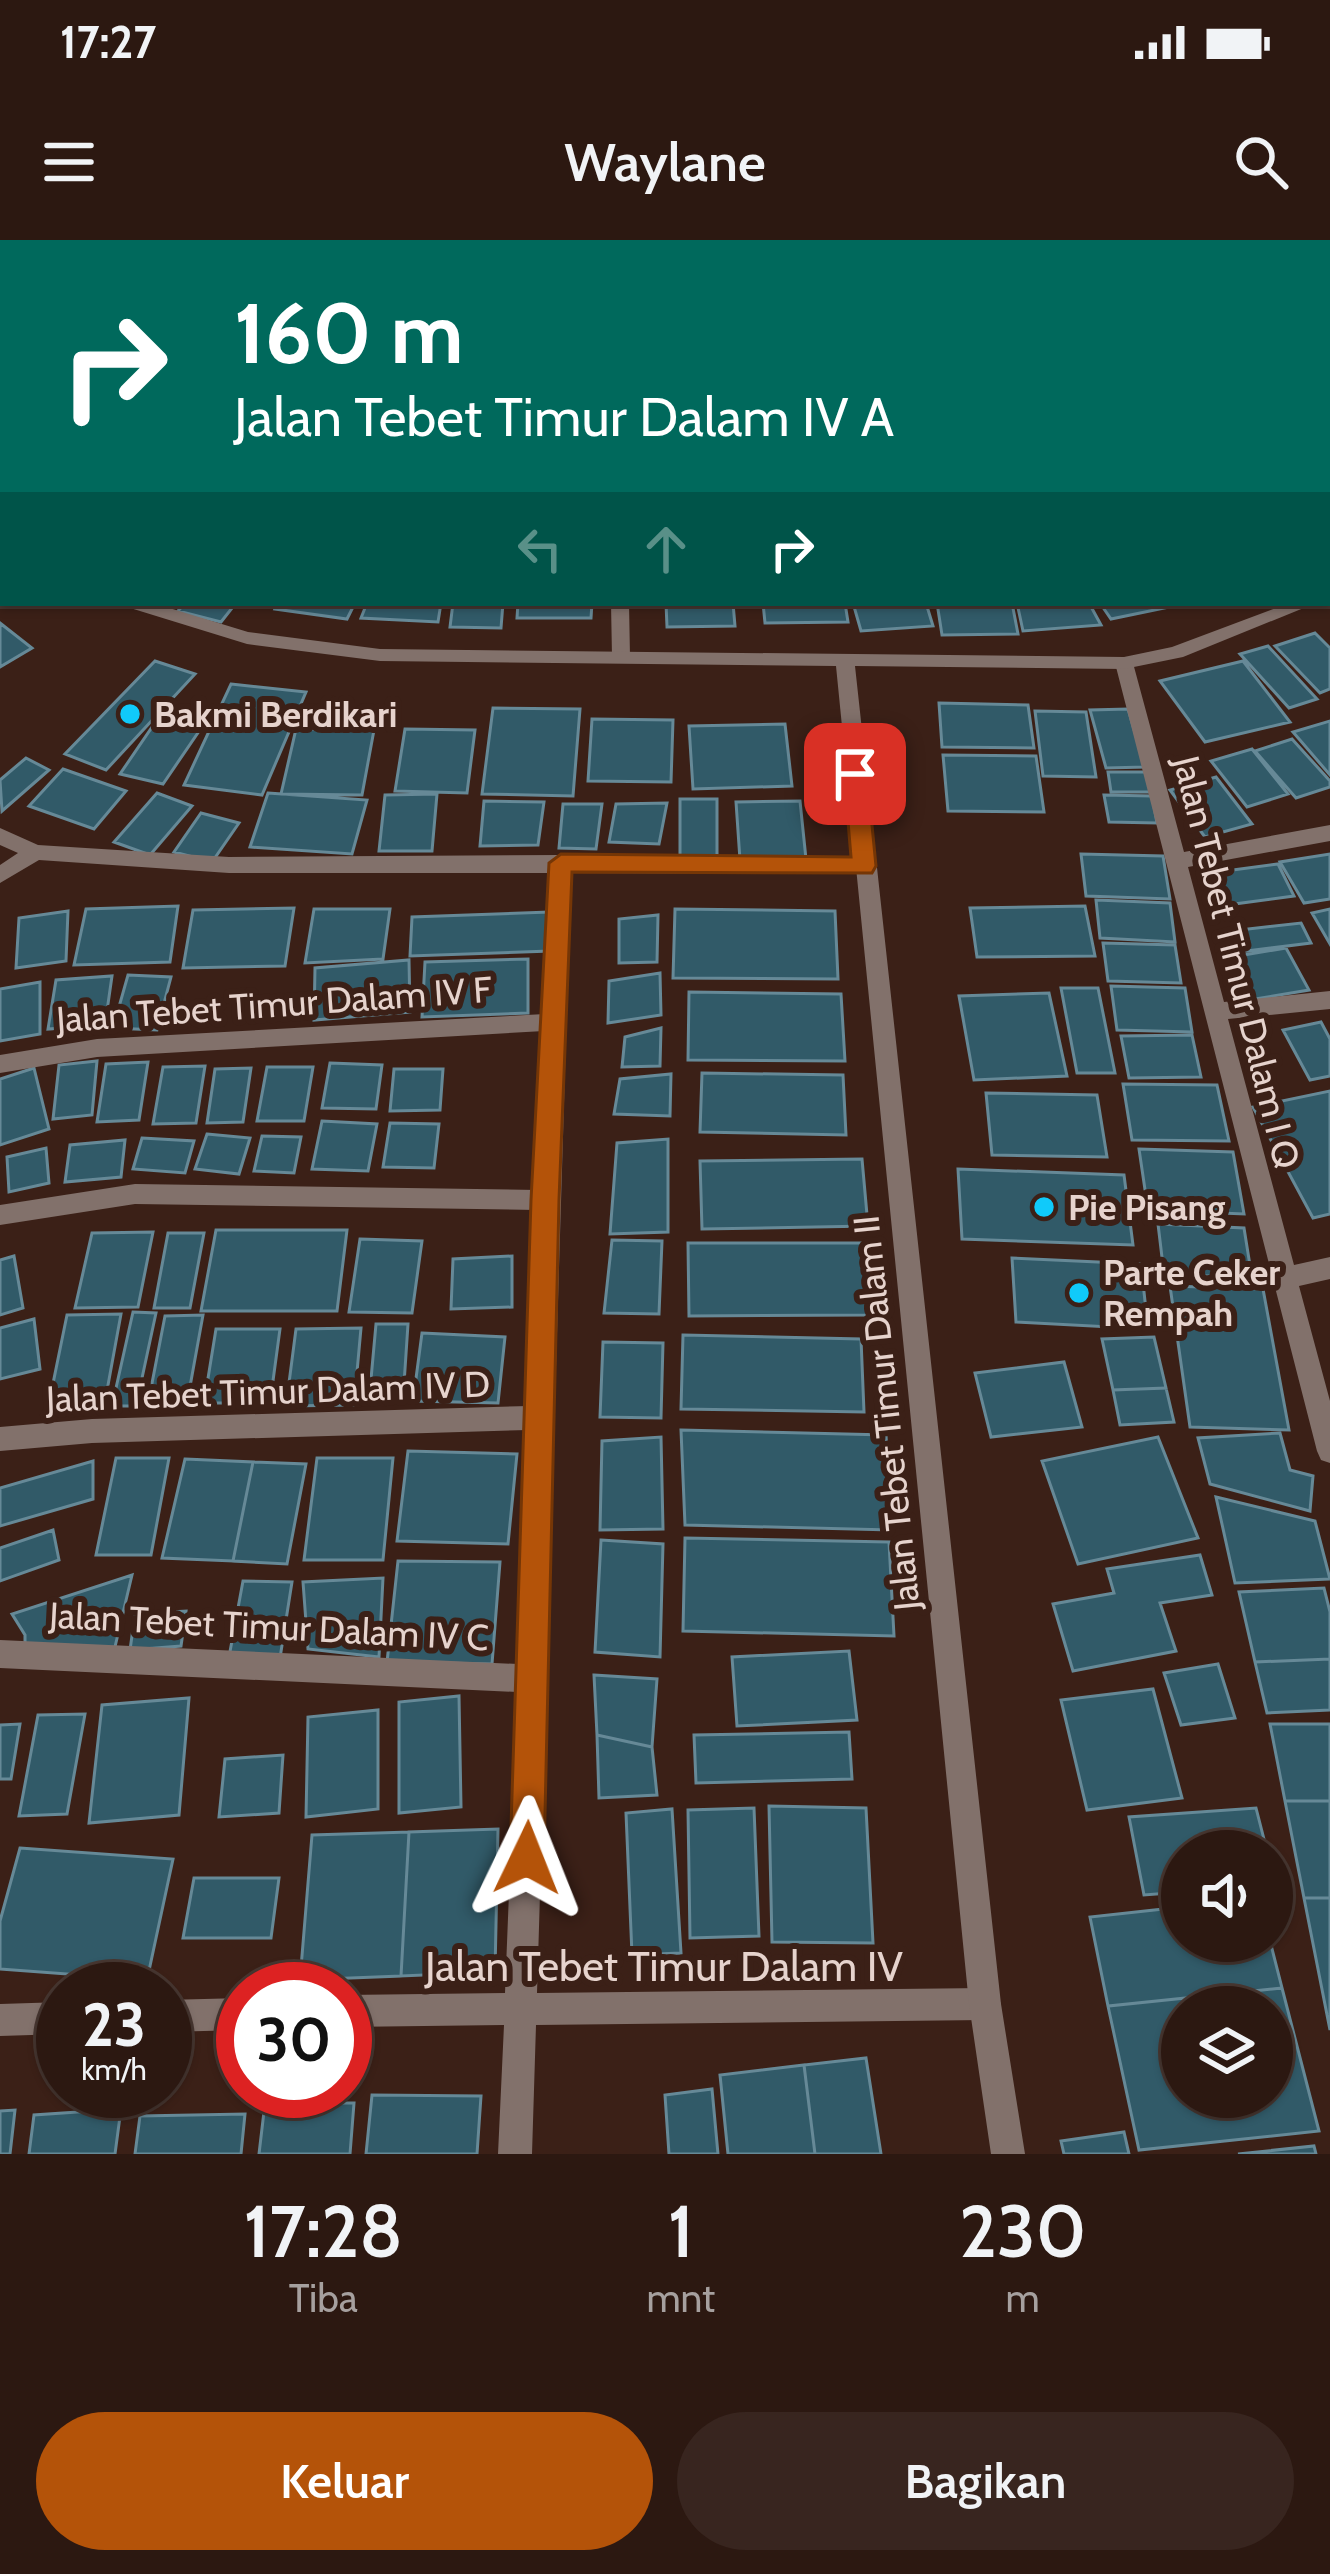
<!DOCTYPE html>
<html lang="id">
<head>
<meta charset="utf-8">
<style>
  :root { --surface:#2c1811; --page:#38251f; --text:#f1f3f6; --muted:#a6a09f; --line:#483731; --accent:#b45309 }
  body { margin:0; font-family:Cabin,sans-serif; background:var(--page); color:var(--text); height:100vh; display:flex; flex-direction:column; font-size:45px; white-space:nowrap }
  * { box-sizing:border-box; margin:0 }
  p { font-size:39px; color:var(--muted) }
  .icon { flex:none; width:66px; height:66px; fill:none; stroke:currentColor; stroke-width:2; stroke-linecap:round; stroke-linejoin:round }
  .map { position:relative; height:1914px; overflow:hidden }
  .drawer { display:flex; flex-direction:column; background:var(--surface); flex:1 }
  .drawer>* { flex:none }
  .hud { position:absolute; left:0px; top:0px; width:1332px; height:366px; box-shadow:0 3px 9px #0004,0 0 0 3px var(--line); background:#00695c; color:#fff; overflow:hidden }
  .tools { position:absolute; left:1161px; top:1590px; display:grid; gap:24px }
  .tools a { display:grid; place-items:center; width:132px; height:132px; border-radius:50%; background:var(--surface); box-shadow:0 3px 9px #0004,0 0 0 3px var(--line); font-size:60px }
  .speed { position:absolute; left:36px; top:1722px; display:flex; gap:24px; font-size:60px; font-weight:700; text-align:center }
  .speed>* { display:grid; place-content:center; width:156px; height:156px; border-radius:50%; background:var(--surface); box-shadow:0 3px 9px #0004,0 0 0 3px var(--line); line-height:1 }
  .speed small { font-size:30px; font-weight:400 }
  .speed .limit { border:18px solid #d22; background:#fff; color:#111 }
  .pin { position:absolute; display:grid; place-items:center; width:102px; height:102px; color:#fff; margin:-51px; border-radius:24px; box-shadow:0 6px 18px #0006 }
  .me { position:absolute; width:132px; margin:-66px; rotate:2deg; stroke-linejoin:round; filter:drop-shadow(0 0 9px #0008) }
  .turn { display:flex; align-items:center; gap:42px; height:252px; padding:0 36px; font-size:54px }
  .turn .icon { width:156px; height:156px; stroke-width:2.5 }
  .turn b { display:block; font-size:84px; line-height:102px }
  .lanes { display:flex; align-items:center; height:114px; padding:0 36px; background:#0003; justify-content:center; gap:60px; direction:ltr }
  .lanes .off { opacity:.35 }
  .eta { display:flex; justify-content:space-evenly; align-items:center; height:204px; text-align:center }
  .eta b { font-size:72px; font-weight:600; line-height:84px }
  .action { display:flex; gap:24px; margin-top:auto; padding:24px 36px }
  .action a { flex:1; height:138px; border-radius:72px; background:var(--accent); color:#fff; font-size:48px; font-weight:600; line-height:138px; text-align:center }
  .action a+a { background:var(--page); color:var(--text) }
  .status { display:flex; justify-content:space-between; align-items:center; height:84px; padding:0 60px; background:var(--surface); direction:ltr }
  .status svg { height:33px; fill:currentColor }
  header { display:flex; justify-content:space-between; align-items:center; height:156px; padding:0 36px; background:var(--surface); font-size:54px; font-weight:600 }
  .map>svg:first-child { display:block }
  .building { fill:#315a68; stroke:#668997; stroke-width:3; fill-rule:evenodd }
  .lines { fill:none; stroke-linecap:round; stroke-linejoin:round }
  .minor { fill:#82716b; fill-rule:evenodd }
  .tertiary { fill:#82716b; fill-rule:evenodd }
  .route { fill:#b45309; stroke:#753606; stroke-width:3 }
  .poi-dot { fill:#10cafa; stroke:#3b2017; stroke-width:4.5 }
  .labels { text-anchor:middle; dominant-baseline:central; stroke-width:12; stroke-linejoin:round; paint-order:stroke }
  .poi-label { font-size:36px; font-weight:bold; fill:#e6d3cd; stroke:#3b2017; text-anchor:start }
  .street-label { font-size:36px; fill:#e6d3cd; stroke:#3b2017 }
  .near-street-label { font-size:42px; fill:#e6d3cd; stroke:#3b2017 }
</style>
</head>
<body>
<div class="status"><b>17:27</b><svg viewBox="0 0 49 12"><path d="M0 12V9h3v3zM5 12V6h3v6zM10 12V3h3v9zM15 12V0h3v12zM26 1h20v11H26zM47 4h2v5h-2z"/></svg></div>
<header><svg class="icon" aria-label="menu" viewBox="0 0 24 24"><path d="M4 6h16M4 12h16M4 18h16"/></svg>Waylane<svg class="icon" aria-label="search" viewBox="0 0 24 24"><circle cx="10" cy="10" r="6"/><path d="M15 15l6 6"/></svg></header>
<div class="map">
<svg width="1330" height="1914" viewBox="0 0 1330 1914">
  <rect width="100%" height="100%" fill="#3b2017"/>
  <path class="building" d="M185,363h51l-15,19 -43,-11z
    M278,363h77l-8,16 -72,-10z
    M367,363h74l-3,19 -77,-4z
    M453,363h50l-2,25 -51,-1z
    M518,363h74l-1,15h-74z
    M666,363h67l2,23 -68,1z
    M763,363h82l3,19 -83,1z
    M853,363h73l7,23 -72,5z
    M937,363h75l6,31 -76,1z
    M1017,363h72l12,22 -78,6z
    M1100,363h72l2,3 -63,13z
    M0,383l32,25 -32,19z
    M1315,393l15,15v41l-10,4 -45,-47z
    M1268,406l49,53 -28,9 -49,-54z
    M155,421l40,13 -89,96 -41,-16z
    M1243,421l47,61 -85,20 -45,-61z
    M231,444l75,8 -44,103 -78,-10z
    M939,463l89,2 6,43 -92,-1z
    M493,468l87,1 -7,87 -91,-2z
    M1128,469l17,58 -39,1 -16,-58z
    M163,471l43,10 -43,63 -43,-10z
    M1035,471l51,1 10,65 -53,-1z
    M592,479l81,1 -2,62 -83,-1z
    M1330,481v54l-37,-43z
    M785,484l7,62 -99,3 -4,-63z
    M296,489l78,1 -12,65 -81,-1z
    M405,489l70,1 -8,63 -72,-2z
    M1292,499l38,42v6l-34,11 -41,-47z
    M1252,509l36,45 -41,13 -36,-46z
    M943,515l93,1 8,56 -96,-1z
    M26,518l23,12 -47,41 -2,-31z
    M63,529l63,22 -32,38 -65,-23z
    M1108,532h38l5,20h-40z
    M1216,537l36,47 -47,13 -35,-47z
    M157,553l35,13 -42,49 -36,-13z
    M268,553l99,7 -15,54 -102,-7z
    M437,554l-5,57h-53l6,-56z
    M1104,555l48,1 5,27 -48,-1z
    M680,559h37v60h-37z
    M484,561l60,1 -6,43 -58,1z
    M800,561l6,58 -66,1 -4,-58z
    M667,563l-8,41 -50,-2 7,-38z
    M563,564h39l-6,45 -37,-1z
    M201,573l38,10 -27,39 -38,-10z
    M1081,614l82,2 7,43 -84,-3z
    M1330,614v45l-26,4 -24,-41z
    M1278,624l16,32 -75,10 -16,-32z
    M1096,660l74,3 5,39 -75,-4z
    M178,666l-8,56 -96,3 12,-56z
    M1085,666l10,50 -118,1 -7,-49z
    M294,668l-9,58 -102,2 10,-58z
    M314,669h76l-7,50 -78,4z
    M675,669l160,2 3,68 -165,-1z
    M1330,669v35l-18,-31z
    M68,671l-2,50 -50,7 3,-50z
    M549,672l1,39 -140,5 2,-39z
    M658,675l-1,47 -38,1v-44z
    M1301,683l10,20 -80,10 -9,-21z
    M1103,703l72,2 6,38 -73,-2z
    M1286,708l23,42 -66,11 -23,-42z
    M528,719v54l-106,4 3,-55z
    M409,720l1,52 -96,8 1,-52z
    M660,733l1,42 -53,8 1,-42z
    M128,735l43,2 -14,53 -44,-2z
    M112,736l-7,49 -57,4 8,-49z
    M40,742v52l-40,7v-52z
    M1111,746l74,2 7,44 -75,-2z
    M1061,748h37l17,85h-38z
    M689,752l152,2 4,67 -157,-1z
    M1049,753l18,83 -93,4 -15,-84z
    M1321,782l9,17v37l-20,4 -27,-50z
    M661,788l-1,38 -38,1 3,-30z
    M1192,795l9,42 -72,1 -8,-42z
    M97,821l-5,54 -39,4 6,-54z
    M148,822l-9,58 -42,2 9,-58z
    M330,823l52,2 -6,44 -54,-1z
    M205,826l-9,57 -43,1 10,-57z
    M267,827h46l-9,54h-47z
    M34,828l15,61 -49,16v-66z
    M251,828l-8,54 -36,1 8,-54z
    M394,829h49l-3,41 -50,1z
    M702,833l141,2 3,60 -146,-3z
    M671,834l-1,42 -56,-2 6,-35z
    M1123,844l94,1 12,56 -97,-1z
    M1330,851v123l-17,4 -60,-111z
    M986,853l111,2 10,62 -115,-2z
    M322,881l55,3 -9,47 -56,-2z
    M390,883l49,1 -5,44 -51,-1z
    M207,894l43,4 -11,36 -44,-5z
    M262,896l39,1 -7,36 -40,-2z
    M142,898l52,3 -9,32 -52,-4z
    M668,899v93l-58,2 7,-91z
    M125,900l-4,37 -56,5 5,-37z
    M46,908l3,35 -40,9 -2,-35z
    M1139,909l94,3 11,62 -96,-4z
    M862,919l6,67 -166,3 -2,-68z
    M958,929l166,6 9,70 -171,-6z
    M1158,984l86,4 8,50 -88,-4z
    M216,990h131l-10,81h-136z
    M153,992l-15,75 -63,1 17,-75z
    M168,993h36l-14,75h-36z
    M360,999l62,2 -10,72 -63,-1z
    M612,1000l50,1 -3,73 -55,-1z
    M688,1003h175l5,72 -179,1z
    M14,1016l9,52 -23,7v-55z
    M512,1016v51l-61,2 2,-50z
    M1012,1018l129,6 7,65 -132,-7z
    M1170,1046l93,3 26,141 -99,-3z
    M133,1072l23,1 -20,93h-24z
    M121,1074l-17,93 -56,1 19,-93z
    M203,1075l-16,88 -39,1 17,-88z
    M34,1079l6,50 -40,10v-51z
    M376,1084h32l-5,75 -34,2z
    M361,1088l-7,77 -68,1 10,-77z
    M216,1089h64l-10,74h-66z
    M422,1093l83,4 -7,66 -85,-2z
    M683,1095l178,4 3,73 -183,-3z
    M1154,1097l12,51 -53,2 -11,-51z
    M603,1102l60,1 -2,75 -61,-1z
    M1064,1122l18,65 -91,10 -16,-64z
    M1166,1148l8,34 -54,3 -7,-35z
    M681,1190l205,5 5,95 -206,-5z
    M1280,1193l10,37 23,6 -3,35 -100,-27 -12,-46z
    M661,1197l2,92 -63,1 2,-89z
    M1158,1197l40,101 -120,26 -36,-103z
    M408,1211l109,3 -9,90 -111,-3z
    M116,1218h53l-18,97h-55z
    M317,1218h76l-10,102h-79z
    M185,1219l68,3 -20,99 -71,-3z
    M93,1221v38l-93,27v-38z
    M253,1222l53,2 -19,100 -54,-3z
    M1216,1257l99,24 15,58 -95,4z
    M53,1290l6,30 -59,21v-33z
    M685,1298l204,4 5,94 -211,-5z
    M601,1300l62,4 -3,113 -65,-5z
    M1200,1315l12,40 -52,8 16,48 -103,20 -20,-67 61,-11 -7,-24z
    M398,1321l102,1 -8,102 -105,-2z
    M132,1335l-18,76 -89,-4v-12l-13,-21z
    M383,1338l-4,79 -71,-8 -5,-67z
    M243,1341l49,1 -12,76 -51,-1z
    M1324,1348l6,24v47l-75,3 -16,-70z
    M186,1371l-5,35 -51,4 5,-36z
    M849,1411l8,69 -120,6 -5,-69z
    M1330,1419v51l-63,3 -12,-51z
    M1218,1424l17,54 -54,7 -17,-52z
    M594,1435l63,4 -5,68 -55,-12z
    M1153,1449l29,109 -95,12 -26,-110z
    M459,1456l2,111 -62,6v-111z
    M189,1458l-10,117 -90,8 13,-118z
    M378,1470v99l-72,8 2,-100z
    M85,1474l-18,100 -48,2 19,-101z
    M20,1484l-9,55h-11v-54z
    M1270,1484h60v77h-45z
    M849,1492l3,47 -156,4 -2,-48z
    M597,1495l55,12 5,48 -58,3z
    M283,1515l-4,58 -60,4 6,-58z
    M1285,1561h45v97h-26z
    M769,1566l97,2 7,135 -101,-1z
    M754,1568l5,128 -69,2 -2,-128z
    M1256,1568l11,43h-85v41l-38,3 -15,-78z
    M672,1569l9,144 -49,2 -6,-142z
    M498,1589l-3,143 -94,4 8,-144z
    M409,1592l-8,144 -101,4 12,-145z
    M20,1608l153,11 -26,121 -147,-11v-48z
    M194,1638h85l-8,60h-88z
    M1304,1658h26v132z
    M1182,1667v34h88l12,47 -174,18 -18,-89z
    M1282,1748l37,143 -180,19 -31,-144zM1182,1767h90v90h-90z
    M866,1818l15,96h-66l-11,-89z
    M804,1825l11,89h-87l-8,-79z
    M712,1849l6,65h-49l-4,-59z
    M372,1855l109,1 -4,58h-111z
    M265,1863h89l-4,51h-91z
    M121,1869l-6,45h-86l5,-39z
    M15,1870l-5,44h-10v-43z
    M245,1874l-4,40h-106l5,-38z
    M1124,1892l5,22h-65l-3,-13z
    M1314,1906l2,8h-78z"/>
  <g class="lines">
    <path class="minor" d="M44,0h14l2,3h-14z
      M405,0h14l2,3h-14z
      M604,0h14l2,3h-14z
      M1071,0h16l2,3h-16z
      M1329,11h1v10h-1z
      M1329,134h1v10h-1z
      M3,335v13l-3,1v-13z
      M611,363h18l1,54 -9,6 -9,-6z
      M1124,417l9,6 51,189 146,-27v16l-142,26 36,135 106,-11v18l-102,10 66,246 36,-8v22l-31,7 31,115v62l-9,-3 -4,-9 -202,-788z
      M0,588l38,17 191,12 332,-2 310,6 3,5 -10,8 -293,-1 -34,1120 448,-5 11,5 5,11 -5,11 -11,5 -449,5 -4,129h-34l6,-129 -159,2v-32l160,-2 12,-301 -517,-24v-28l518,24 10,-234 -436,13 -92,8v-24l92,-8 437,-13 8,-196 -402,-6 -135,21v-20l135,-21 402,6 7,-159 -447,26 -97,16v-18l97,-16 448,-25 5,-141h-321l-190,-13 -39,23v-18l18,-12 -18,-8z
      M243,1758v32l-78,2v-32z
      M63,1762v32l-63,2v-32z"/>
    <path class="tertiary" d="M0,296l3,1v13l-3,-1z
      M1329,348h1v12h-1z
      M124,363h29l95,29 132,17 744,8 48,-10 117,-44h27l-133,54 -59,12 -269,-3 146,1338 24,150h-34l-22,-150 -133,-1338 -456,-5 -133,-17 -120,-37z"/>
  </g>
  <path class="route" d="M855,526l12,8 9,92 -4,7 -300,-1 -13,328 -15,658 -5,12 -12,5 -12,-5 -5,-12 21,-658 18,-337 12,-9 290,3 -7,-83z"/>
  <g class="poi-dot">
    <circle cx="130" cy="474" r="12"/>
    <circle cx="1044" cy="967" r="12"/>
    <circle cx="1079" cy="1053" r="12"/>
  </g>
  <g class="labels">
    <g class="poi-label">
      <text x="154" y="474">Bakmi Berdikari</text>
      <text x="1068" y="967">Pie Pisang</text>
      <text x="1103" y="1032">Parte Ceker<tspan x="1103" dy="41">Rempah</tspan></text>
    </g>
    <g class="street-label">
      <text transform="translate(1237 722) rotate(76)">Jalan Tebet Timur Dalam I Q</text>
      <text transform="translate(274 764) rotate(-4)">Jalan Tebet Timur Dalam IV F</text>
      <text transform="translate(268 1151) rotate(-2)">Jalan Tebet Timur Dalam IV D</text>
      <text transform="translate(886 1173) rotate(-96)">Jalan Tebet Timur Dalam II</text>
      <text transform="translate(269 1386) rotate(3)">Jalan Tebet Timur Dalam IV C</text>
    </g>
    <g class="near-street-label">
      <text x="664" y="1726">Jalan Tebet Timur Dalam IV</text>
    </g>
  </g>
</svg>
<div class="tools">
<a><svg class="icon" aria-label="sound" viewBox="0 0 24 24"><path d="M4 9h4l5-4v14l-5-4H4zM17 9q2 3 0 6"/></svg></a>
<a><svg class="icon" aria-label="layers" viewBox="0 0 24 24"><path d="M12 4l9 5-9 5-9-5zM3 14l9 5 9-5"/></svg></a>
</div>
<div class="speed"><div>23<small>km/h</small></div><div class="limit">30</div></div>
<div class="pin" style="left:855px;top:534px;background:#d93025"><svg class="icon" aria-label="arrive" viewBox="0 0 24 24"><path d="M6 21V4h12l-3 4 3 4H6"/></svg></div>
<svg class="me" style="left:527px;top:1618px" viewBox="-20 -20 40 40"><path d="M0-17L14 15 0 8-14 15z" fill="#b45309" stroke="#fff" stroke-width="4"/></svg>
<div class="hud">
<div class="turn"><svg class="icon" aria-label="right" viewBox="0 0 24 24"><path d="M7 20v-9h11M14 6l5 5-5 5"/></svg><div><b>160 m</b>Jalan Tebet Timur Dalam IV A</div></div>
<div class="lanes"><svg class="icon off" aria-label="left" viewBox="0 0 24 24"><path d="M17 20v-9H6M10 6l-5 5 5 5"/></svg><svg class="icon off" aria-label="ahead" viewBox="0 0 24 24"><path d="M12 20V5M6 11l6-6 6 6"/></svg><svg class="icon" aria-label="right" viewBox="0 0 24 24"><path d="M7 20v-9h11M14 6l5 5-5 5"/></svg></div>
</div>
</div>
<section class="drawer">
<div class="eta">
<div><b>17:28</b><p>Tiba</p></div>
<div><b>1</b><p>mnt</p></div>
<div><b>230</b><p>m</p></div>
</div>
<div class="action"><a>Keluar</a><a>Bagikan</a></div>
</section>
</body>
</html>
